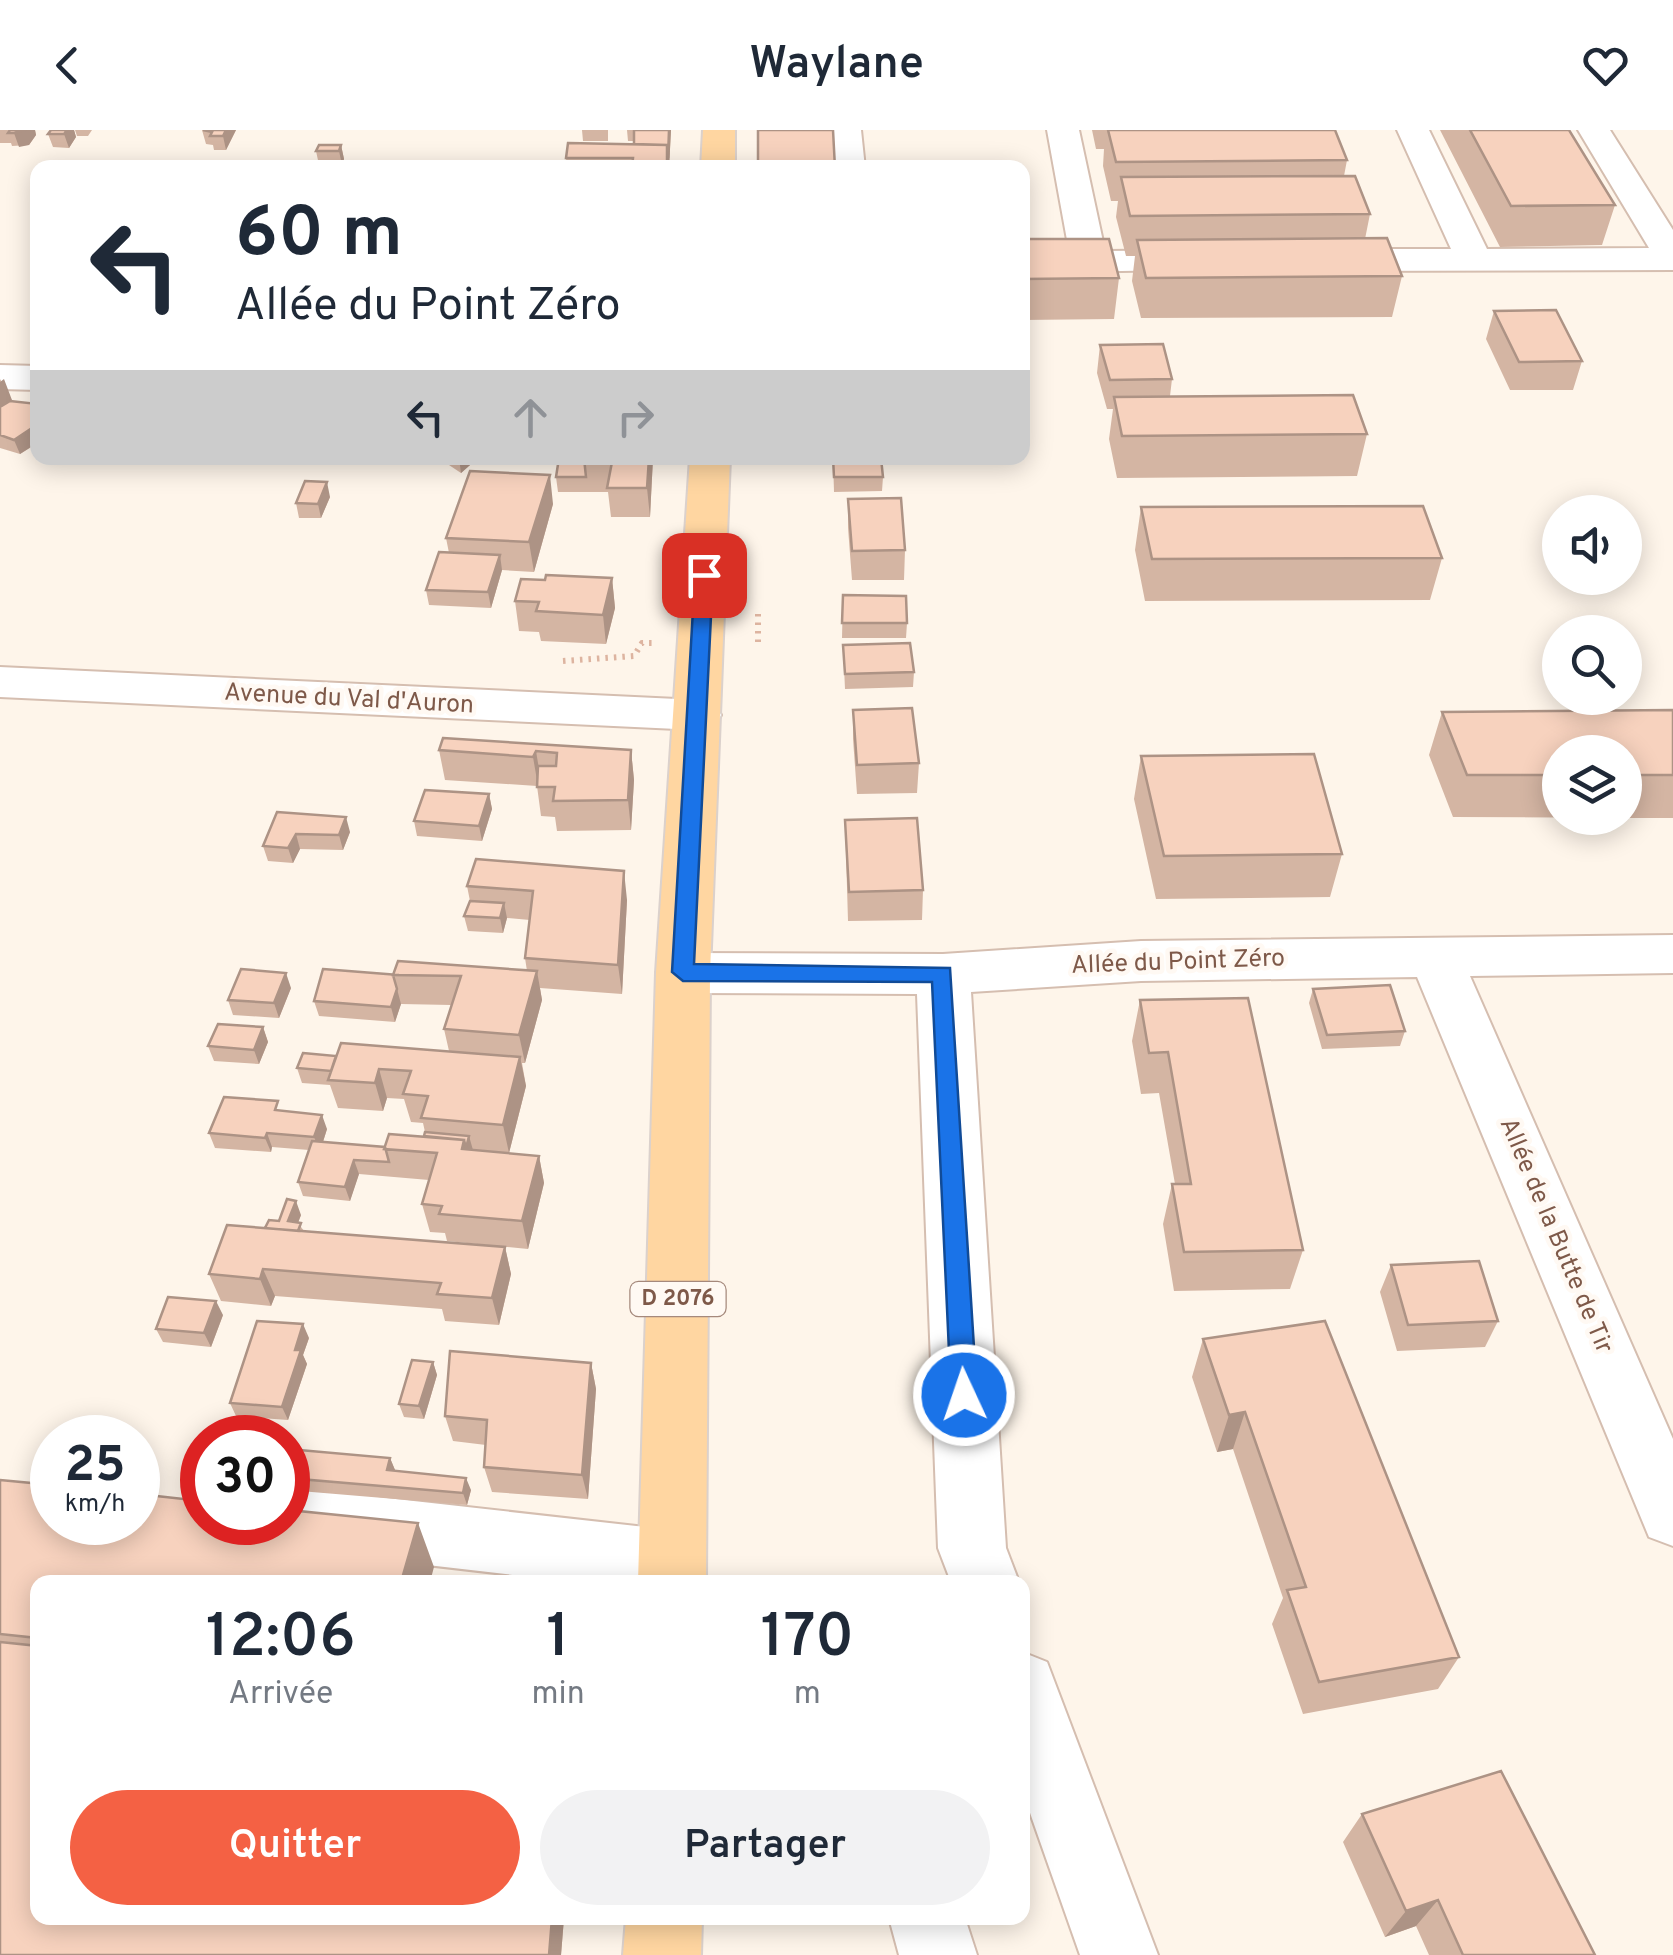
<!DOCTYPE html>
<html lang="fr">
<head>
<meta charset="utf-8">
<style>
  :root { --surface:#fff; --page:#f2f2f3; --text:#1f2937; --muted:#747a83; --accent:#f46144 }
  body { margin:0; font-family:Overpass,sans-serif; background:var(--page); color:var(--text); height:100vh; display:flex; flex-direction:column; font-size:38px; white-space:nowrap }
  * { box-sizing:border-box; margin:0 }
  p { font-size:32px; color:var(--muted) }
  .icon { flex:none; width:55px; height:55px; fill:none; stroke:currentColor; stroke-width:2; stroke-linecap:round; stroke-linejoin:round }
  .map { position:relative; flex:1; overflow:hidden }
  .drawer { position:absolute; left:30px; top:1445px; width:1000px; height:350px; display:flex; flex-direction:column; background:var(--surface); border-radius:20px; box-shadow:0 5px 25px #0003 }
  .drawer>* { flex:none }
  .top-card { position:absolute; left:30px; top:30px; width:1000px; height:305px; border-radius:20px; box-shadow:0 5px 25px #0003; background:#fff; color:var(--text); overflow:hidden }
  .buttons { position:absolute; left:1542px; top:365px; display:grid; gap:20px }
  .buttons a { display:grid; place-items:center; width:100px; height:100px; border-radius:50%; background:var(--surface); box-shadow:0 5px 25px #0003; font-size:50px }
  .speed { position:absolute; left:30px; top:1285px; display:flex; gap:20px; font-size:50px; font-weight:700; text-align:center }
  .speed>* { display:grid; place-content:center; width:130px; height:130px; border-radius:50%; background:var(--surface); box-shadow:0 5px 25px #0003; line-height:1 }
  .speed small { font-size:25px; font-weight:400 }
  .speed .limit { border:15px solid #d22; background:#fff; color:#111 }
  .pin { position:absolute; display:grid; place-items:center; width:85px; height:85px; color:#fff; margin:-42px; border-radius:20px; box-shadow:0 5px 15px #0006 }
  .me { position:absolute; width:110px; margin:-55px; rotate:357deg; stroke-linejoin:round; filter:drop-shadow(0 0 8px #0008) }
  .turn { display:flex; align-items:center; gap:35px; height:210px; padding:0 40px; font-size:45px }
  .turn .icon { width:130px; height:130px; stroke-width:2.5 }
  .turn b { display:block; font-size:70px; line-height:85px }
  .lanes { display:flex; align-items:center; height:95px; padding:0 40px; background:#0003; justify-content:center; gap:50px; direction:ltr }
  .lanes .off { opacity:.35 }
  .eta { display:flex; justify-content:space-evenly; align-items:center; height:170px; text-align:center }
  .eta b { font-size:60px; font-weight:600; line-height:70px }
  .cta { display:flex; gap:20px; margin-top:auto; padding:20px 40px }
  .cta a { flex:1; height:115px; border-radius:60px; background:var(--accent); color:#fff; font-size:40px; font-weight:600; line-height:115px; text-align:center }
  .cta a+a { background:var(--page); color:var(--text) }
  header { display:flex; justify-content:space-between; align-items:center; height:130px; padding:0 40px; background:var(--surface); font-size:45px; font-weight:600 }
  .map>svg:first-child { display:block }
  .lines { fill:none; stroke-linecap:round; stroke-linejoin:round }
  .minor-casing { stroke:#d5beb0; stroke-width:4 }
  .major-casing { stroke:#dbd1cc; stroke-width:4 }
  .path { stroke:#ddb4a0; stroke-width:6; stroke-dasharray:2.5 6; stroke-linecap:butt }
  .minor { fill:#fff; fill-rule:evenodd }
  .major { fill:#ffd6a1; fill-rule:evenodd }
  .wall { fill:#d4b5a3; fill-rule:evenodd }
  .shaded-wall { fill:#ad9385 }
  .building { fill:#f7d2be; stroke:#ad9385; stroke-width:2.5 }
  .route { fill:#1a73e8; stroke:#114b97; stroke-width:2.5 }
  .labels { text-anchor:middle; dominant-baseline:central; stroke-width:9; stroke-linejoin:round; paint-order:stroke }
  .shield { fill:#fff9f3; stroke:#a5897c; stroke-width:2.5 }
  .shield-label { font-size:22px; font-weight:bold; fill:#7e5949 }
  .street-label { font-size:25px; fill:#7e5949; stroke:#fff9f3 }
</style>
</head>
<body>
<header><svg class="icon" aria-label="back" viewBox="0 0 24 24"><path d="M15 5l-7 7 7 7"/></svg>Waylane<svg class="icon" aria-label="heart" viewBox="0 0 24 24"><path d="M12 20l-8-8c-3-5 5-10 8-4 3-6 11-1 8 4z"/></svg></header>
<div class="map">
<svg width="1673" height="1825" viewBox="0 0 1673 1825">
  <rect width="100%" height="100%" fill="#fef5ea"/>
  <g class="lines">
    <g class="minor-casing">
      <path id="minor" d="M829,0h32l4,38h-34z
        M1047,0h32l26,121 104,-1 13,3 5,8 -5,8 -200,4v-22h47z
        M1397,0h32l58,119 162,-1 -71,-118h32l63,100v40l-353,1 -13,-3 -5,-8 5,-8 13,-3h131z
        M0,235l38,1v24l-38,-1z
        M0,537l698,33 17,4 6,11 -6,11 -17,4 -698,-33z
        M1673,805v38l-203,3 203,463v107l-24,-9 -232,-560 -276,4 -170,11 35,556 13,34h-68l-13,-34 -21,-554 -234,-1 -19,-6 -8,-14 8,-14 19,-6 260,1 198,-13z
        M288,1357l384,43 24,9 10,23 -9,20h-123l-286,-33 -24,-9 -7,-18h31z
        M1022,1522l25,10 111,293h-78l-58,-165z
        M889,1788h76l12,37h-78z"/>
    </g>
    <g class="major-casing">
      <path id="major" d="M703,0h32v38h-34z
        M690,328h40l-20,515 -4,609h-68l18,-609z
        M626,1788h76l-1,37h-78z"/>
    </g>
    <path class="path" d="M758,484v28
      M563,531l71,-5 8,-13h10"/>
    <use href="#minor" class="minor"/>
    <use href="#major" class="major"/>
  </g>
  <path class="wall" d="M0,0h35l1,5 -7,10 -17,1 -1,-3h-11z
    M51,0h23l2,7 -7,11 -16,-1 -5,-13z
    M75,0h17l-4,6h-11z
    M202,0h34l-10,20h-12l-1,-5 -7,-1z
    M582,0h26v11h-25z
    M627,0h44l-2,38h-102l-1,-10 68,-14v-3h-6z
    M1092,0h243l12,30 -3,16 26,38 -5,25 37,37 -10,41 -251,1 -9,-37 3,-25h-9l-10,-39 2,-16h-7l-8,-35 1,-17h-8z
    M1440,0h129l46,75 -13,40 -102,2z
    M341,15l3,14 -2,6h-23l-3,-14z
    M1022,109l97,39 -5,41 -92,1z
    M1494,181l88,50 -9,29h-63l-24,-51z
    M1100,215l72,34 -2,17 197,38 -10,42 -240,2 -8,-39 4,-30h-6l-10,-36z
    M0,249l12,22 26,3v39l-18,11 -20,-6z
    M370,328h55l-8,7 -15,-5 -5,3 -26,-3z
    M442,328h36l-17,15 -18,-12z
    M559,328h94l-3,59h-39l-3,-25h-50l-2,-15z
    M833,328l50,19 -1,14 -48,1z
    M330,367l-9,21h-22l-3,-15z
    M848,369l57,51 -1,30h-52l-4,-52z
    M553,374l-19,68 -32,-2 -11,38 -62,-3 -3,-15 23,-37 -3,-15z
    M1141,377l301,51 -12,42 -285,1 -10,-51z
    M612,448l3,30 -9,36 -65,-3 -2,-9 -20,-1 -4,-30 30,-21z
    M843,465l64,28 -1,15h-64z
    M843,515l71,27 -1,15 -68,2z
    M853,580l66,53 -2,30 -60,1 -4,-55z
    M1673,580v108l-220,-1 -24,-62 13,-43zM1560,622h65v66h-65z
    M439,620h192l3,30 -3,50 -74,1 -2,-14 -14,-1 -4,-30 -92,-6z
    M1141,626l201,98 -12,43 -174,2 -22,-100z
    M489,664l3,15 -10,32 -65,-5 -3,-15z
    M277,682l73,20 -7,18 -43,-1 -7,14 -25,-2 -5,-15z
    M845,690l78,70 -1,30 -74,1z
    M476,729l151,41 -5,94 -82,-6 2,12 -17,63h-3l4,23 -17,67 30,3 5,27 -16,66 -81,-8 -2,-8 -15,-1 -8,-28 7,-24 -70,-6 -9,27 -47,-5 -5,-14 11,-32 -37,-3 -1,5 -56,-4 -6,-15 73,-22 45,18 -4,13 62,5 39,-11 1,-4 -2,-9 -12,-1 -7,-23 -17,-1 -4,13 -45,-3 -8,-23 -28,-2 -5,-15 39,-12 113,-5 -5,-22 7,-24 -50,-1 -6,18 -76,-6 -5,-15 80,-27 133,-3 -2,-13 5,-38 -23,-2 -4,15 -35,-2 -4,-15 6,-15 -3,-15z
    M291,858l-12,30 -46,-3 -5,-15z
    M1313,859l92,42 -5,15 -78,3 -13,-46z
    M1140,870l163,250 -13,39 -116,2 -11,-67 9,-40h3l-16,-91 -18,1 -9,-53z
    M263,897l5,15 -9,22 -45,-3 -6,-15z
    M301,1085l-3,8 6,8 201,16 6,27 -12,51 -54,-4 -3,-12 -167,-13 -4,10 -50,-5 -12,-27 56,-46 14,-7z
    M1391,1135l107,56 -13,26 -88,4 -17,-59z
    M223,1185l-12,32 -48,-5 -7,-13z
    M309,1208l-6,17 4,9 -19,56 -52,-4 -6,-13z
    M1203,1209l256,318 -21,32 -135,25 -31,-90 11,-26 -50,-149 -16,3 -25,-75z
    M433,1232l4,13 -13,44 -20,-2 -5,-13z
    M591,1233l5,26 -8,110 -96,-7 -8,-25 2,-22 -33,-4 -8,-25z
    M288,1319l102,9 5,12 76,20 -4,15 -179,-15z
    M0,1350l434,87 -396,15v336h526l-3,37h-561z
    M1362,1684l233,141h-166l-13,-29 -31,11 -42,-95z"/>
  <path class="shaded-wall" d="M26,0h9l1,5 -7,10 -10,2 -5,-14z
    M67,0h7l2,7 -7,11 -5,-14z
    M226,0h10l-10,20 -3,-14z
    M669,0h2l-2,38h-2z
    M341,15l3,14 -2,6 -3,-14z
    M4,249l11,29 -15,10v-36z
    M32,298l5,15 -17,11 -6,-14z
    M415,328h10l-8,7z
    M459,328h19l-17,15z
    M649,328h4l-3,59 -3,-29z
    M550,345l3,29 -19,68 -5,-30z
    M327,352l3,15 -9,21 -3,-14z
    M500,425l2,15 -11,38 -3,-16z
    M612,448l3,30 -9,36 -3,-29z
    M631,620l3,30 -3,50 -3,-30z
    M536,621l5,30 -3,5 -5,-29z
    M489,664l3,15 -10,32 -3,-15z
    M346,687l4,15 -7,18 -4,-15z
    M296,704l4,15 -7,14 -5,-15z
    M624,741l3,29 -5,94 -4,-29z
    M504,773l3,15 -4,15 -3,-15z
    M537,841l5,29 -17,63 -6,-28z
    M286,843l5,15 -12,30 -5,-15z
    M397,859l4,15 -6,18 -4,-15z
    M263,897l5,15 -9,22 -5,-14z
    M520,927l6,29 -17,67 -6,-28z
    M379,939l8,29 -4,13 -8,-28z
    M322,985l5,14 -7,22 -6,-14z
    M267,1003l5,14 -1,5 -6,-14z
    M469,1006l4,14 -11,-1 2,-9z
    M539,1026l5,27 -16,66 -6,-28z
    M354,1030l5,14 -9,27 -5,-14z
    M296,1071l5,14 -8,20 -5,-14z
    M505,1117l6,27 -12,51 -7,-27z
    M263,1139l12,27 -4,10 -11,-27z
    M216,1171l7,14 -12,32 -7,-14z
    M303,1194l6,14 -6,17 4,9 -19,56 -6,-13 13,-57z
    M433,1232l4,13 -13,44 -5,-13z
    M591,1233l5,26 -8,110 -6,-24z
    M1245,1282l-12,37 -16,3 12,-37z
    M390,1328l5,12h-8z
    M466,1348l5,12 -4,15 -4,-12z
    M418,1393l16,44 -4,15h-29z
    M1438,1770l-22,26 -31,11 21,-26z
    M552,1788h12l-3,37h-12z"/>
  <path class="building" d="M10,0h16l-12,3h-6z
    M51,0h16l-3,4h-16z
    M203,0h23l-3,6h-13l2,-4z
    M634,0h35l-1,28 -1,-13 -33,-1z
    M758,0h75l2,38h-77z
    M1108,0h227l12,30 -231,2z
    M1470,0h99l46,75 -104,1z
    M568,13l99,2v23h-35l1,-10h-67z
    M319,15h22l-2,6h-23z
    M359,33l36,1 -1,4h-37z
    M1355,46l15,38 -240,2 -9,-39z
    M1387,108l15,38 -256,2 -9,-38z
    M1022,109h87l10,39 -97,1z
    M1556,180l26,51 -63,1 -25,-51z
    M1163,214l9,35 -62,1 -10,-35z
    M1353,265l14,39 -245,2 -8,-39z
    M10,271l28,3v24h-6l-18,12 -14,-5v-28z
    M559,328h25l2,19h-30z
    M584,328h65l-2,30h-40l5,-26 -28,1z
    M833,328h48l2,19h-49z
    M470,341l80,4 -21,67 -83,-4z
    M305,351l22,1 -9,22 -22,-1z
    M901,368l4,52 -53,1 -4,-52z
    M1423,376l19,52 -290,1 -11,-52z
    M439,422l61,3 -12,37 -62,-2z
    M546,445l66,3 -9,37 -67,-4 3,-9 -24,-1 6,-22 24,1z
    M843,465l63,1 1,27h-65z
    M910,513l4,29 -69,2 -2,-29z
    M912,578l7,55 -62,2 -4,-55z
    M1673,580v65h-48v-23h-65v23h-93l-25,-63z
    M443,608l188,12 -3,50 -75,1 2,-14h-18l1,-21h18l1,-13 -21,-2 -3,6 -94,-7z
    M1314,624l28,100 -178,2 -23,-100z
    M425,660l64,4 -10,32 -65,-5z
    M277,682l69,5 -7,18 -43,-1 -8,14 -25,-2z
    M917,688l6,72 -74,2 -4,-72z
    M476,729l148,12 -6,94 -93,-7 8,-67 -66,-5z
    M470,771l34,2 -4,15 -36,-2z
    M398,831l139,10 -18,64 -75,-6 17,-53 -68,-1z
    M241,839l45,4 -12,30 -46,-3z
    M323,839l76,6h-6l4,14 -6,18 -77,-6z
    M1390,855l15,46 -78,4 -14,-46z
    M1248,868l55,252 -119,2 -12,-68h19l-23,-132 -19,1 -9,-53z
    M218,894l45,3 -9,23 -46,-4z
    M341,913l179,14 -17,68 -82,-7 7,-22 -25,-2 8,-23 -32,-2 -4,14 -47,-3z
    M303,923l33,3 -5,15 -34,-3z
    M224,967l54,4 -3,9 47,5 -8,22 -47,-4 -2,5 -56,-5z
    M425,1002l44,4 -3,12 -2,-8 -40,-4z
    M389,1004l75,6 -2,9 77,7 -17,65 -83,-7 3,-8 -20,-2 15,-51 -53,-4z
    M312,1011l73,6 4,15 -35,-2 -9,27 -47,-5z
    M287,1069l9,2 -8,20 13,2 -3,8 -33,-3 4,-8 10,1z
    M227,1095l278,22 -13,51 -55,-4 4,-11 -178,-14 -3,10 -51,-5z
    M1479,1131l19,60 -90,4 -17,-60z
    M168,1167l48,4 -12,32 -48,-4z
    M257,1191l46,3 -8,26h6l-19,57 -52,-4z
    M1325,1191l134,336 -140,25 -32,-92 19,-3 -61,-175 -16,3 -26,-76z
    M450,1221l141,12 -9,112 -98,-8 3,-47 -42,-4z
    M412,1230l21,2 -14,44 -20,-2z
    M288,1319l102,9 -3,12 79,8 -3,15 -175,-15z
    M0,1350l52,5v37h86v-28l64,7v21h86v-12l130,13 -17,59h-363v56l-38,-4z
    M0,1512l38,4v272h514l-3,37h-549z
    M1501,1641l94,184h-132l-25,-55 -32,11 -44,-97z"/>
  <path class="route" d="M704,440l9,5 -19,389 256,4 27,427 -3,8 -10,4 -9,-4 -4,-8 -19,-413 -249,-1 -11,-9 23,-397z"/>
  <g class="labels">
    <rect class="shield" x="630.5" y="1152" width="95" height="34" rx="8"/>
    <g class="shield-label">
      <text x="678" y="1169">D 2076</text>
    </g>
    <g class="street-label">
      <text transform="translate(349 570) rotate(3)">Avenue du Val d'Auron</text>
      <text transform="translate(1178 833) rotate(-2)">Allée du Point Zéro</text>
      <text transform="translate(1555 1106) rotate(67)">Allée de la Butte de Tir</text>
    </g>
  </g>
</svg>
<div class="buttons">
<a><svg class="icon" aria-label="sound" viewBox="0 0 24 24"><path d="M4 9h4l5-4v14l-5-4H4zM17 9q2 3 0 6"/></svg></a>
<a><svg class="icon" aria-label="search" viewBox="0 0 24 24"><circle cx="10" cy="10" r="6"/><path d="M15 15l6 6"/></svg></a>
<a><svg class="icon" aria-label="layers" viewBox="0 0 24 24"><path d="M12 4l9 5-9 5-9-5zM3 14l9 5 9-5"/></svg></a>
</div>
<div class="speed"><div>25<small>km/h</small></div><div class="limit">30</div></div>
<div class="pin" style="left:704px;top:445px;background:#d93025"><svg class="icon" aria-label="arrive" viewBox="0 0 24 24"><path d="M6 21V4h12l-3 4 3 4H6"/></svg></div>
<svg class="me" style="left:964px;top:1265px" viewBox="-20 -20 40 40"><circle r="17" fill="#1a73e8" stroke="#fff" stroke-width="3"/><path d="M0-11L8 9 0 5-8 9z" fill="#fff"/></svg>
<div class="top-card">
<div class="turn"><svg class="icon" aria-label="left" viewBox="0 0 24 24"><path d="M17 20v-9H6M10 6l-5 5 5 5"/></svg><div><b>60 m</b>Allée du Point Zéro</div></div>
<div class="lanes"><svg class="icon" aria-label="left" viewBox="0 0 24 24"><path d="M17 20v-9H6M10 6l-5 5 5 5"/></svg><svg class="icon off" aria-label="ahead" viewBox="0 0 24 24"><path d="M12 20V5M6 11l6-6 6 6"/></svg><svg class="icon off" aria-label="right" viewBox="0 0 24 24"><path d="M7 20v-9h11M14 6l5 5-5 5"/></svg></div>
</div>
<section class="drawer">
<div class="eta">
<div><b>12:06</b><p>Arrivée</p></div>
<div><b>1</b><p>min</p></div>
<div><b>170</b><p>m</p></div>
</div>
<div class="cta"><a>Quitter</a><a>Partager</a></div>
</section>
</div>
</body>
</html>
